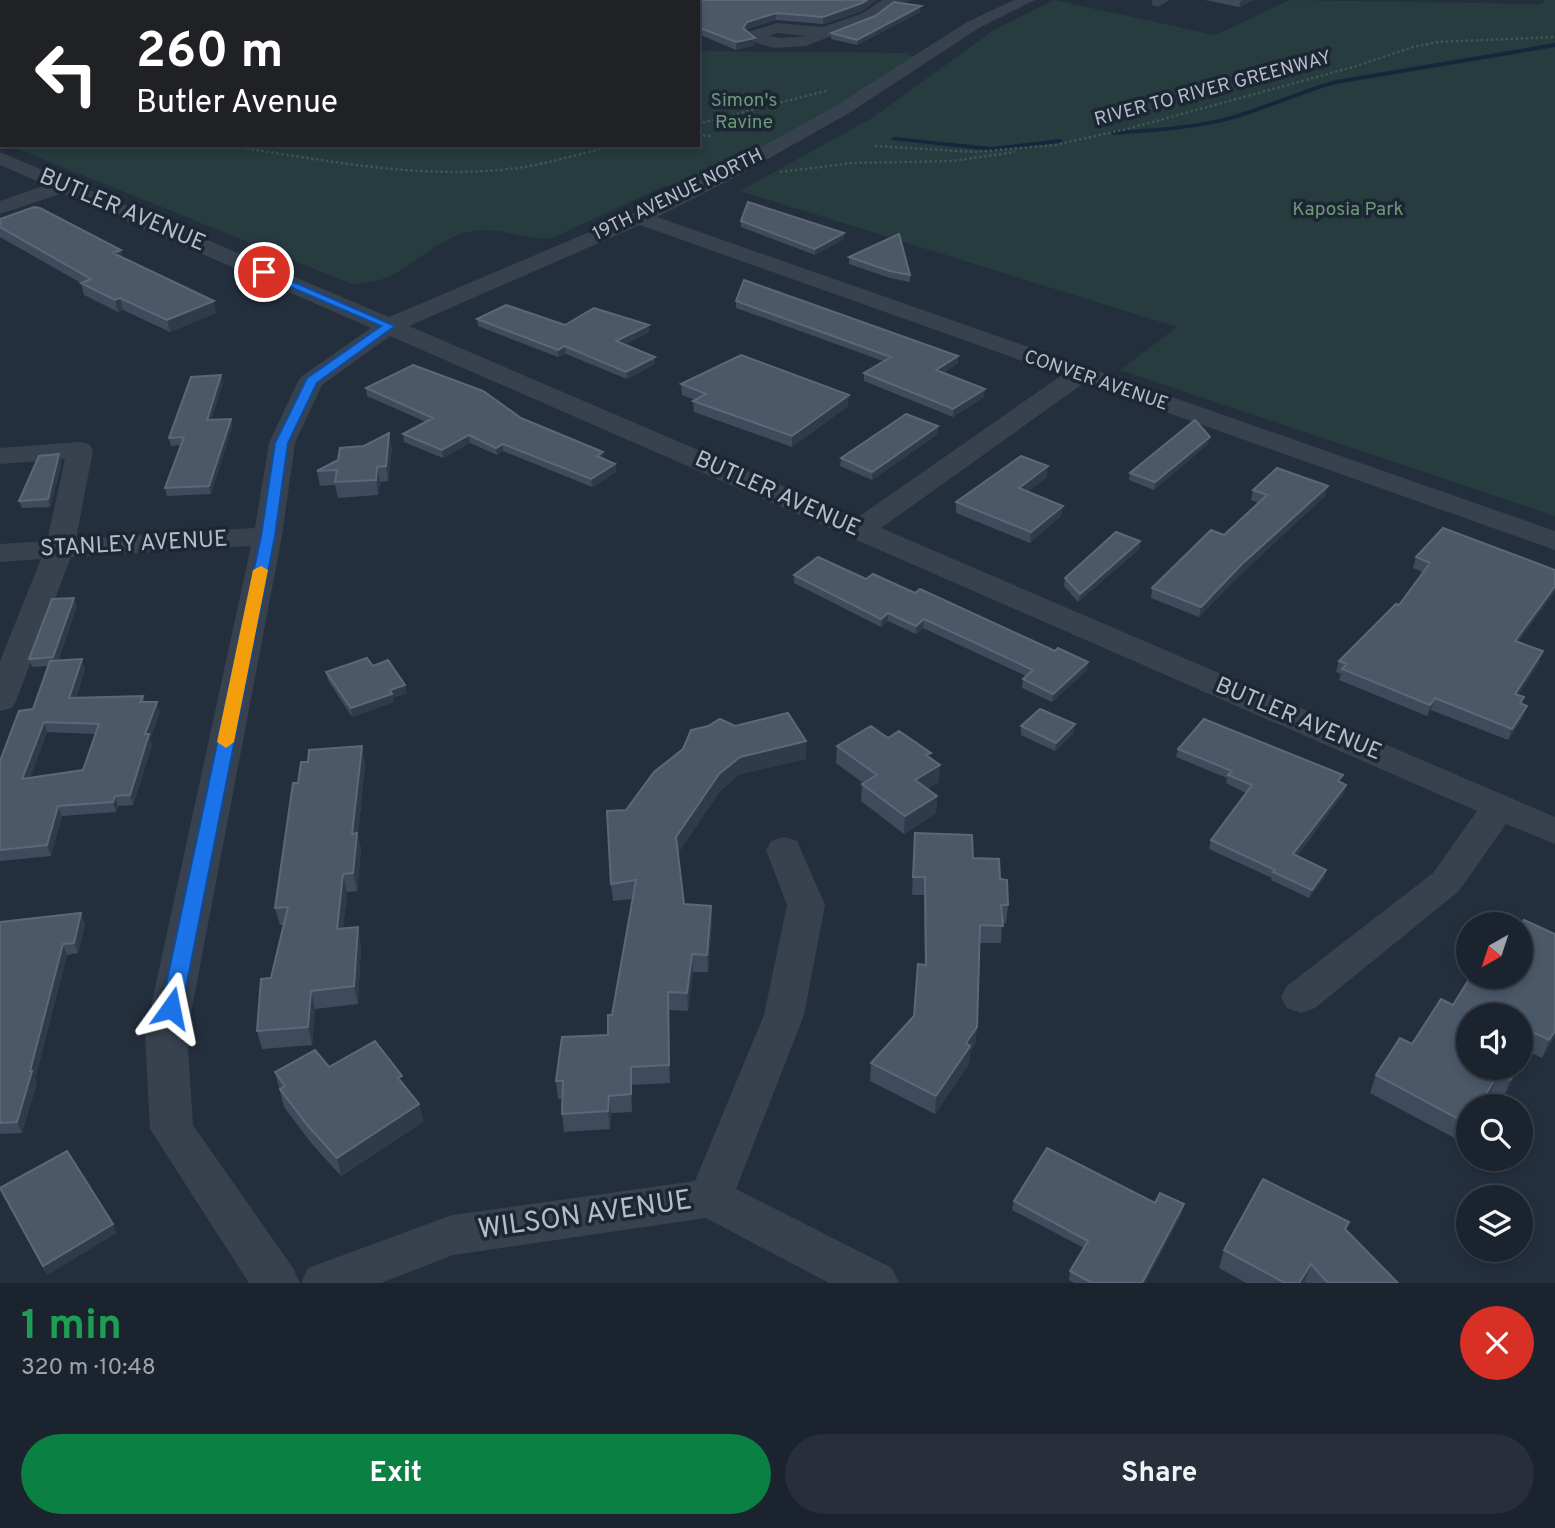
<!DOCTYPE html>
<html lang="en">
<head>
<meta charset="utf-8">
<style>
  :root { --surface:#1b232e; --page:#282f3a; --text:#f1f3f6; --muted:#a0a4aa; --line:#39404a; --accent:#0b8043 }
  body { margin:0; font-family:Overpass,sans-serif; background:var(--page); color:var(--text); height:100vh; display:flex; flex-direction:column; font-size:26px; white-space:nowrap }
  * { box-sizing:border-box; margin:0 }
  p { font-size:23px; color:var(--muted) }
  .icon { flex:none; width:38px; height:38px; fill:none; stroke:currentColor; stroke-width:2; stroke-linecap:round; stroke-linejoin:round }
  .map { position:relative; height:1283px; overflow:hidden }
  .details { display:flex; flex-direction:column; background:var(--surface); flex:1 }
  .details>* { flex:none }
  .guide { position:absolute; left:0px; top:0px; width:700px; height:147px; box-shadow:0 4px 10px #0003,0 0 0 2px var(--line); background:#202124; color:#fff; overflow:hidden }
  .needle { width:46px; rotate:219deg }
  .fabs { position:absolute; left:1456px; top:912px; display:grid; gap:14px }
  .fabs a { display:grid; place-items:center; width:77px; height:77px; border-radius:50%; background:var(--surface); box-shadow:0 4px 10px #0003,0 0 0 2px var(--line); font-size:35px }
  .pin { position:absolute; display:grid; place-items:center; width:60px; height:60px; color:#fff; margin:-30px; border:4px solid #fff; border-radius:50%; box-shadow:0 2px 7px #0007 }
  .me { position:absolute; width:77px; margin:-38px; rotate:12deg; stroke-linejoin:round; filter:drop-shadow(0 0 5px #0008) }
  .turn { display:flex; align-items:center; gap:24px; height:147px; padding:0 21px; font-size:32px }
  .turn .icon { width:91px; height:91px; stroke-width:2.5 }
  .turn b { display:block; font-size:49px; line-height:60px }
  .round { display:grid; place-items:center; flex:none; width:74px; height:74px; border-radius:37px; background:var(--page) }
  .overview { display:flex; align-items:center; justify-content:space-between; height:119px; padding:0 21px }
  h1 { font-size:42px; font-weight:700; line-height:52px; color:#1e9e55 }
  .action { display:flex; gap:14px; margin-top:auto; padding:14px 21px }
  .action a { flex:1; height:80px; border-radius:42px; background:var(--accent); color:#fff; font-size:28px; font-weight:700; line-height:80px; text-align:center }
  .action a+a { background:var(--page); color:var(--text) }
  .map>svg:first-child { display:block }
  .green { fill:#263c3f }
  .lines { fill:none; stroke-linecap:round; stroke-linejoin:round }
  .stream { fill:#17263c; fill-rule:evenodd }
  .path { stroke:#3f5557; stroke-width:2.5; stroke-dasharray:2.5 2.5; stroke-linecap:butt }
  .minor { fill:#38414e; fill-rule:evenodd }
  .wall { fill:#3f4b5c; fill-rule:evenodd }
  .shaded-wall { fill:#2f3b4b }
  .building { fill:#4b5868; stroke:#5c6777; stroke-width:2; fill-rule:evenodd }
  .route { fill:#1a73e8; stroke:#114b97; stroke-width:2 }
  .slow { fill:#f59e0b }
  .labels { text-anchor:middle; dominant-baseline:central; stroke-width:7; stroke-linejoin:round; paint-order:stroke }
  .far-street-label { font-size:19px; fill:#b4bcc9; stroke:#1d2633 }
  .far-park-label { font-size:19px; fill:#6b9a76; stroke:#1d2633 }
  .street-label { font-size:23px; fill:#b4bcc9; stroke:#1d2633 }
  .near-street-label { font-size:28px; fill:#b4bcc9; stroke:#1d2633 }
</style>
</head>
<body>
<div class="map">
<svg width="1555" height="1283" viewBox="0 0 1555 1283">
  <rect width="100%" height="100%" fill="#242f3e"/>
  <path class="green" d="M1054,0l161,35 75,-35 250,4 6,-4h9v516l-435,-146 57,-43 -437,-136 132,-73 122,-88z
    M698,51l212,2 -3,3 21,-1 -217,127 -46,4 -113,52c-34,3 -53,-16 -91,-4 -26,9 -46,29 -70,42 -10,5 -25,6 -37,9l-346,-140h690z"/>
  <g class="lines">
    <path class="stream" d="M1555,43v4l-219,37c-37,10 -72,27 -109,37 -37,9 -76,11 -114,14l-3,-2 3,-2c38,-3 77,-4 114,-14 37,-10 72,-27 109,-37z
      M894,137l98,10 68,-8 3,2 -3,2 -68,8 -100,-11 -1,-1z"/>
    <path class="path" d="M698,124l131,-34
      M698,135l14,1
      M222,145c99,14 202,37 302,22 31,-5 62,-15 93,-22
      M875,146l100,6 80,-7 72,-16 226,-62 60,-20 25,-5 117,-5
      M780,172l73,-9 99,-2 63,-9"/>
    <path class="minor" d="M552,0h19l-21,2z
      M882,0h17l-25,19 -68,27 -32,2 -20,-6 -8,-7 2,-3 29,-9 46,4 40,-14zM778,33l29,3 -25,2 -14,-2z
      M1014,0h21l-56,28 -130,85 -115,65 -77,39 898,314v19l-471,-167 -203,145 674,289v27l-49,-20 -47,67 -144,117 -14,5 -14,-5 -6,-11 6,-11 146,-113 44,-62 -1087,-475 -68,49 -27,58 -13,93 -95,498 6,91 100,143 7,15h-51l-99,-154 -5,-95 106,-488 -180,11 -55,144 -4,7 -12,3v-50l41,-102 -41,3v-18l47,-3 18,-82 -65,5v-16l80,-6 9,2 4,6 -17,89 179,-11 14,-85 29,-62 4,-5 69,-48 -308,-135 -63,21v-13l46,-16 -46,-20v-13l389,165 243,-103 88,-44 117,-65 130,-83zM640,225l422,150 -205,143 -448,-192z
      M1152,0h18l-12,7 -6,-2z
      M784,837l13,4 28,64 -21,110 -68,174 156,79 7,15h-70l-123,-65 -253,37 -72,28h-80l7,-15 144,-53 243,-34 69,-166 23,-110 -21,-55 5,-9z"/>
  </g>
  <path class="wall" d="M454,0h72l-5,2h-66z
    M599,0h278l-15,11 -39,13 -47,-4 -29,9 -1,2 9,7v7l-19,5 -38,-16v-32h-91z
    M895,0l25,12 -63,33 -26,-6v-6l44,-17 19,-14z
    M1205,0h48l-14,7z
    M0,219l121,31 1,7 94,56 -46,19 -47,-22 -5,2 -34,-17 -3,-12 -81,-46z
    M741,221l103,18 -29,16 -74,-28z
    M849,257l61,18v7l-20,-4 -41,-14z
    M736,301l222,62 -15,10 41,24 -31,20 -89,-36v-8l19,-12 -147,-53z
    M477,319l172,13 -25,13 31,12v7l-28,15 -61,-25 -8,3 -80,-31z
    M223,383l-12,37 20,-1 1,8 -21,67 -44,2 -2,-8 16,-43 -10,1 -2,-8z
    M681,384l167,22 -56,41 -98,-35 -1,-11 2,-1 -13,-5z
    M366,388l155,30 94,46 1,8 -24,15 -89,-36 -6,4 -27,-12 -27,15 -39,-16 -1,-8 23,-12 -59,-26z
    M938,426v8l-66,46 -32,-14 1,-8z
    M1208,444l-54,46 -25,-10 1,-7z
    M392,448l-4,33 -8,1 -2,13 -40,3 -3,-13 -15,1 -3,-15z
    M62,462l-12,45 -28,1 -3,-7z
    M1047,477l-20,15 36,14 -2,10 -31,27 -74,-30v-11z
    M1253,490l72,6 -85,79 -41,42 -48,-19 1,-10 72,-53 35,-32 -8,-3z
    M1140,541l-1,8 -61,53 -14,-16 1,-8z
    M1416,557l139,13v21l-37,51 21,21 -21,32 6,2 -3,7 2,13 -15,23 -77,-30 -4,6 -88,-36 2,-6 -5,-2 3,-11 60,-56 24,-33 -10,-4z
    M794,575l72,4 49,14 140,58 33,11 -1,8 -35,32 -30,-14 1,-9 3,-3 -103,-48 -7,6 -28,-13 -7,6 -87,-44z
    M77,606l-19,55 27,8 -9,29 67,-2 2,6 15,10 -10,27 2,6 -19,60 -15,1 -2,6 -54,4 -11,40 -51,5v-100l33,-52 15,-43 -16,1 -3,-8zM47,732l49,2 -13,36 -53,8z
    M373,666l34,27 -14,5 1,4 -42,15 -24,-37 -2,-8z
    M735,726l71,15v18l-66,15 -20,17 -42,62 6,51 27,2 1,17 -4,49h-15l-5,39 -19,-1 1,73 -38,2v27l-21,1 -1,16 -46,3 -2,-18 1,-15h-5l-2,-18 52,-46 24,-136 -19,2 -2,-17 15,-74 57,-61z
    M1021,726l53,7 -19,18 -34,-16z
    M888,738l43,20 8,24 -12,7 10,7 -1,17 -32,21 -43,-33 1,-17 1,-1 -27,-20 1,-17z
    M1178,749l163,34 5,2 -2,8 -47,63 29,14 -2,8 -15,20 -38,-18 1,-2 -63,-29 2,-9 35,-47 -20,-10 1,-5 -51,-21z
    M365,763l-7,72 3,15 -4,41 -10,1 -4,37 18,16 -3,59 -43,5 -3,36 -50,4 -5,-18 26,-106h-3l-5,-17 23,-125z
    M915,833l58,25 27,21 8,26 -2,18h-4l-1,20h-21l-3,84 -2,18 -5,7 -1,12 -34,50 -65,-33 1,-18 43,-47 11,-51 -1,-70h-12z
    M0,922l85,2 -7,29 -11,2 -32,124 2,3 -15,51 -22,1z
    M1453,1005l102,31 -13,22 -14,-7 -25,47 -12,-6 -23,14v25l-6,11 -92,-49 6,-18 36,-31z
    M329,1067l90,37 4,18 -82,54 -29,-32 -28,-37 -9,-35z
    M0,1188l113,36 3,9 -69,42 -43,-78z
    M1014,1201l141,2 29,1 -2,9 -37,70h-71l-5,-3 1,-9 14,-23 -72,-38z
    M1349,1222l-3,8 52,53h-92l-1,-1 -1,1h-58l-27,-15 5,-18z"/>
  <path class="shaded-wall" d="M457,0h16v2h-16z
    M503,0h23l-5,2h-23z
    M867,0h10l-15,11 -39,13v-7z
    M895,0h17l-18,7z
    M1243,0h10l-14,7 1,-5z
    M921,6l-1,6 -63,33v-5z
    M776,13v7l-29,9 -4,6v-7l4,-6z
    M755,38v7l-19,5v-8z
    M844,233v6l-29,16v-6z
    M121,250l3,12 -11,-9z
    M120,298l3,12 -5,2 -3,-12z
    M214,301l2,12 -46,19 -3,-12z
    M649,325v7l-33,17v-8z
    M565,346l1,8 -8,3v-7z
    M958,356v7l-23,15 1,-8z
    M655,357v7l-28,15 -1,-7z
    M221,375l2,8 -15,45 -1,-8z
    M985,389l-1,8 -31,20v-8z
    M849,395l-1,11 -56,41v-11z
    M231,419l1,8 -21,67 -2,-8z
    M938,426v8l-66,46v-8z
    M389,433l3,15 -4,33 -2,-15z
    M469,435l1,8 -27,15 -1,-8z
    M1210,437l-2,7 -54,46 1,-8z
    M503,444v7l-6,4 -1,-7z
    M603,452l1,8 -7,-4z
    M59,454l3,8 -12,45 -2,-8z
    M615,464l1,8 -24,15 -1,-8z
    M1048,466l-1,11 -29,22 1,-11z
    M377,467l3,15 -2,13 -2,-15z
    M1328,486l-3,10 -85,79 -41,42 2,-10 41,-43z
    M1063,506l-2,10 -31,27 1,-11z
    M1140,541l-1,8 -61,53 2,-8z
    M1555,586v5l-44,61 4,-11z
    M74,598l3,8 -21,59 -3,-8z
    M888,613v8l-7,6v-8z
    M924,619l-1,9 -7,6v-8z
    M1543,651l-4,12 -28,42 4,-11z
    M82,659l3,10 -13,39 -3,-10z
    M1088,662l-1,8 -35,32 1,-8z
    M405,685l2,8 -14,5 1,4 -42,15 -1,-9 39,-18z
    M1435,698l-4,12 -4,6 3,-11z
    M157,702l3,10 -10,27 2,6 -19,60 -3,-10 15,-61z
    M1527,706l-4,11 -15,23 4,-11z
    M44,722l3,10 -21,58 -4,-11z
    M1075,724l-1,9 -19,18 1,-8z
    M806,741v18l-66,15 -20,17 -43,63 -1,-17 43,-63 21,-17z
    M362,746l3,17 -7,72 3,15 -4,41 -4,-18 -1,-39z
    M940,765l-1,17 -25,15 1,-17z
    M1346,785l-2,8 -53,70 2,-9z
    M115,796l3,10 -2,6 -3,-10z
    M937,796l-1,17 -32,21 1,-18z
    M58,806l4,10 -11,40 -4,-11z
    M1326,870l-2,8 -15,20 3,-8z
    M343,874l4,18 -6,55 -4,-18z
    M711,906l1,17 -4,49 -1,-17z
    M81,913l4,11 -7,29 -4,-10z
    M358,927l3,18 -3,59 -4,-18z
    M63,944l4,11 -32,124 2,3 -15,51 -5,-11z
    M692,954l1,18 -5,39 -1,-18z
    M311,991l4,18 -3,36 -4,-18z
    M668,992l1,18 1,73 -1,-18z
    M977,1027l-2,18 -5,7 -1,12 -34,50 1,-18 30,-53z
    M1555,1031v5l-13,22 7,-18z
    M1535,1033l-7,18 -7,14v-4z
    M631,1067l1,18v27l-1,-18z
    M1517,1068h2l-16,30 7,-18z
    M1498,1074l-7,18 -9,14h-3z
    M609,1096l2,17 -1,16 -2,-18z
    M419,1104l4,18 -82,54 -4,-18z
    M1468,1125v6l-6,11z
    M1184,1204l-2,9 -37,70h-3z
    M113,1224l3,9 -69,42 -4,-9z
    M1311,1264l-6,18 -6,1z"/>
  <path class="building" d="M632,0h235l-5,3 -39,14 -47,-4 -29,9 -4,6 12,10 -19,4 -38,-15v-25h-58z
    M894,2l27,4 -64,34 -26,-7 44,-17z
    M748,202l96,31 -29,16 -74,-28z
    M34,207l6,1 81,42 -8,3 101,48 -47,19 -47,-22 -5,2 -34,-17 10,-4 -91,-52v-8z
    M899,234l11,41 -20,-4 -41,-14z
    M744,280l214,76 -22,14 49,19 -32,20 -89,-36 27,-16 -155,-56z
    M506,305l59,20 29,-17 55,17 -33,16 39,16 -29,15 -61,-26 -7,4 -81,-31z
    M741,355l108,40 -57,41 -99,-35 13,-7 -25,-10z
    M413,365l70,26 38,27 82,34 -6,4 18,8 -24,15 -88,-35 -7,4 -27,-13 -27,15 -39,-16 30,-16 -67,-30z
    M221,375l-14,45 24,-1 -22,67 -44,2 19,-51 -15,1 22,-61z
    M906,414l32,12 -66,46 -31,-14z
    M1195,420l15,17 -55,45 -25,-9z
    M389,433l-3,33 -9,1 -1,13 -41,2 2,-12 -20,1 21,-11 2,-12 24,-2z
    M59,454l-11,45 -29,2 20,-45z
    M1021,456l27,10 -29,22 44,18 -32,26 -75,-30z
    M1277,468l51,18 -86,78 -41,43 -49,-19 59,-58 13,5 43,-40 -14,-5z
    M1443,528l112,42v16l-40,55 28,10 -28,43 9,3 -4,6 7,3 -15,23 -77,-31 -5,7 -88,-36 5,-5 -8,-3 57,-57 3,1 31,-42 -14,-6z
    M1116,532l24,9 -60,53 -15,-16z
    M818,557l48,22 7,-5 42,19 5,-4 135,62 3,-3 30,14 -35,32 -30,-15 10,-9 -109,-51 -8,7 -28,-13 -7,6 -87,-44z
    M74,598l-21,59 -24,2 23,-60z
    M367,658l6,8 15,-6 17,25 -15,5 2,4 -41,14 -25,-36z
    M82,659l-13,39 74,-2 -3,6h17l-12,32h4l-19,61 -15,1 -2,6 -55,4 -11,39 -47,5v-89l19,-50 14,-2 17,-48zM44,722l55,2 -16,46 -61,9z
    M1040,709l35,15 -19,19 -35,-17z
    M788,713l18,28 -66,16 -21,17 -43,63 8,67 27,2 -4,49 -15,-1 -5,39 -19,-1 1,73 -38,2v27l-22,2 -1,15 -46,3 1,-33h-7l6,-44 46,-2v-20h4l24,-135 -25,4 -4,-73 19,-1 28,-38 29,-23 8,-19 17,-4 12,-7 15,7z
    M1204,719l139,56 -5,6 8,4 -53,69 33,16 -14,20 -39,-18 2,-2 -64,-30 41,-55 -24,-10 4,-4 -54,-22z
    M871,726l17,12 11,-7 32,22 -5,2 14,10 -25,15 22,16 -32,20 -43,-32 15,-9 -40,-29z
    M362,746l-10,88 5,-1 -4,40 -10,1 -6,55 21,-2 -4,59 -43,5 -3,36 -51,4 4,-52 10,-1 17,-71 -13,1 18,-125h5l3,-21h7l1,-12z
    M915,833l57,2 1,23 26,1 1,20 7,1 1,25h-7l2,21 -23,-1 -3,102 -11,16 4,3 -34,50 -65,-33 43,-47 4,-52 8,1 -1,-88h-12z
    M81,913l-7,30 -11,1 -33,127h2l-15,51 -17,1v-201z
    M1524,920l31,14v97l-6,9 -14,-7 -14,28v-46h-53v53h49l-7,12 -12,-6 -19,32h-11v18l-92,-49 24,-37 12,6 29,-45 12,6 18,-29h50v-50z
    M375,1041l27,35 -4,2 21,26 -82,54 -29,-32 -28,-37 5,-3 -10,-14 40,-22 14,17z
    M1047,1148l108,55 5,-10 24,11 -42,79h-50l-22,-12 18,-30 -74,-40z
    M67,1151l46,73 -70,42 -43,-78z
    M1263,1179l86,43 -4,7 53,54h-70l-17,-19 -12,19h-14l-61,-33z"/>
  <path class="route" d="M264,269l131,57 -78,57 -29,60 -13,93 -93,472 -3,5 -8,3 -7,-3 -3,-5 100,-472 14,-93 32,-65 74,-52 -121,-52v-4z"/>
  <path class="slow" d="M261,566l7,4 -34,172 -8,6 -9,-6 36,-172z"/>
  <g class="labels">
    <g class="far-street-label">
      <text transform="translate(1213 89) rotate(-15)">RIVER TO RIVER GREENWAY</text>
      <text transform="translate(678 195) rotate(-26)">19TH AVENUE NORTH</text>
      <text transform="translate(1096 381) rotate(19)">CONVER AVENUE</text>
    </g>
    <g class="far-park-label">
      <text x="744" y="101">Simon's<tspan x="744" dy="22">Ravine</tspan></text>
      <text x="1348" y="210">Kaposia Park</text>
    </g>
    <g class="street-label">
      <text transform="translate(122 211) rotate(23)">BUTLER AVENUE</text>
      <text transform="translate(777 495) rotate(24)">BUTLER AVENUE</text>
      <text transform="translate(134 545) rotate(-3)">STANLEY AVENUE</text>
      <text transform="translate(1298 720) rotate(23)">BUTLER AVENUE</text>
    </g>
    <g class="near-street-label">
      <text transform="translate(585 1216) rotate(-8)">WILSON AVENUE</text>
    </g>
  </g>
</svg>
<div class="fabs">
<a><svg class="needle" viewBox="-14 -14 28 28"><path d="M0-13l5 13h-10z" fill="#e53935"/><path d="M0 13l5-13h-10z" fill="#a0a4aa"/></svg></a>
<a><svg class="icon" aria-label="sound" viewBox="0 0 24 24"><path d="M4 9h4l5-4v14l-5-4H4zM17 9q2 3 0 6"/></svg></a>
<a><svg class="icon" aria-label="search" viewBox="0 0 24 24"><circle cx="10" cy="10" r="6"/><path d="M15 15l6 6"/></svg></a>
<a><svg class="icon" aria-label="layers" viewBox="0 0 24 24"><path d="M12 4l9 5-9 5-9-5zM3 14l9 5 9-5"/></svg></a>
</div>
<div class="pin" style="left:264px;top:272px;background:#d93025"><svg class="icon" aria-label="arrive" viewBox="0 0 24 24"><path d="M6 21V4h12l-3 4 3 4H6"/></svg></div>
<svg class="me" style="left:171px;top:1008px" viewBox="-20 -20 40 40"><path d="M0-17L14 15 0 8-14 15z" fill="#1a73e8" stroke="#fff" stroke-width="4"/></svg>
<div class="guide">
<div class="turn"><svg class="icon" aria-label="left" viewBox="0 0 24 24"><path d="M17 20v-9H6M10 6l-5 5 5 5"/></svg><div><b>260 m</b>Butler Avenue</div></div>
</div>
</div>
<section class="details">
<div class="overview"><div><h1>1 min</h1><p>320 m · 10:48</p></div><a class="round" style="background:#d93025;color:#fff"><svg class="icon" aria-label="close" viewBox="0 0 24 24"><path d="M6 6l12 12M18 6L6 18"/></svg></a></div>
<div class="action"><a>Exit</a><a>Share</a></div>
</section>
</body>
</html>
